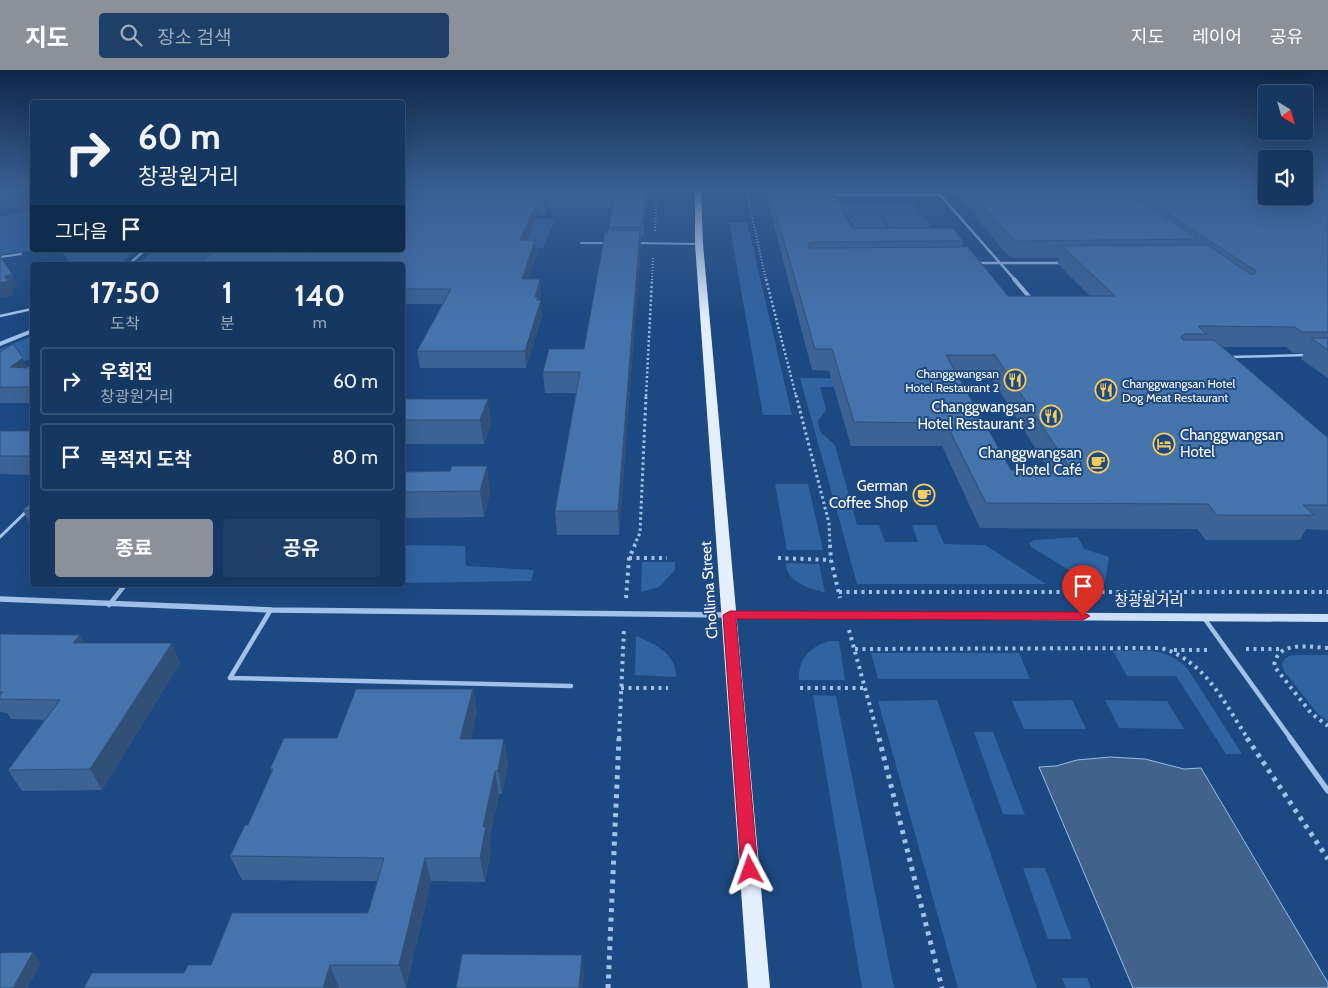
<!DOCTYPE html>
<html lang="ko">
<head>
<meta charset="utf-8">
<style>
  :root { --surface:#153761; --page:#1e3f67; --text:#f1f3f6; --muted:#9dacbd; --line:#345176; --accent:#8c9099 }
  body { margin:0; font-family:Cabin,"Noto Sans KR",sans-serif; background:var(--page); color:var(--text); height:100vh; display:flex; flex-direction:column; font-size:19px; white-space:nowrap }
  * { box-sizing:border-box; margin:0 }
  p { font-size:16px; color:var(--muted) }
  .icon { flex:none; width:28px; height:28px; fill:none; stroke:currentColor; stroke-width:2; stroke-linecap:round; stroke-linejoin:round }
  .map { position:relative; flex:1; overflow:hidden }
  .details { position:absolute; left:30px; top:192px; width:375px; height:325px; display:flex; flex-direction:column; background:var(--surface); border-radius:5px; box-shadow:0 5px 20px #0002,0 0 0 1px var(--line) }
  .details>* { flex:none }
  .top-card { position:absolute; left:30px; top:30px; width:375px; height:152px; border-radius:5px; box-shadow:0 5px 20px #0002,0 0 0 1px var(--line); background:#153761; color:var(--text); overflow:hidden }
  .needle { width:32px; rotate:143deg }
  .fabs { position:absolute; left:1258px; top:15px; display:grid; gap:10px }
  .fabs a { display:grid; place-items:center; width:55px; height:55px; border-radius:5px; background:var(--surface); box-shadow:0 5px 20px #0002,0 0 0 1px var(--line); font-size:25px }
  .pin { position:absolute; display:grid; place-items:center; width:42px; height:42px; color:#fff; margin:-51px -21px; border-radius:50% 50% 50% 0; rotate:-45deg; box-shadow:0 0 5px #0007 }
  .pin .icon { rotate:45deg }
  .me { position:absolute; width:55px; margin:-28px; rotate:356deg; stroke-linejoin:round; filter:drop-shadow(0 0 4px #0008) }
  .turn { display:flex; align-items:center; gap:18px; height:105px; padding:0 25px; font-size:22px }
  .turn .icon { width:65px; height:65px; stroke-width:2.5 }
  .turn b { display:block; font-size:35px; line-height:42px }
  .then { display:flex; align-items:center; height:48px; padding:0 25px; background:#0003; gap:10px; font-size:19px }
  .eta { display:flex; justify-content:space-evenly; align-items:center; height:85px; text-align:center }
  .eta b { font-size:30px; font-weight:700; line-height:35px }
  .action { display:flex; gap:10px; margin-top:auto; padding:10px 25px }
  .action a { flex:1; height:58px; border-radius:5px; background:var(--accent); color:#fff; font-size:20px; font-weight:700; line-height:58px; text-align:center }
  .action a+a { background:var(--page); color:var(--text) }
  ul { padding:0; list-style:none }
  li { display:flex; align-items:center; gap:15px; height:68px; margin:0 10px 8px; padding:0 15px; border:2px solid var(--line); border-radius:5px }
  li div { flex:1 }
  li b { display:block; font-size:19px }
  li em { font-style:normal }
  header { display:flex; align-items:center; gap:30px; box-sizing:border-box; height:70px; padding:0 25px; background:var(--accent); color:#fff }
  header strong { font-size:24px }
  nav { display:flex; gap:28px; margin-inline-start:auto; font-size:18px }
  .search { width:350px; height:45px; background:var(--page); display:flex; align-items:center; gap:12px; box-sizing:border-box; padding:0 18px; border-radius:5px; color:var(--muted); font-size:19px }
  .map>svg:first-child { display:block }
  .green { fill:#3063a0 }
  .water { fill:#41628b; stroke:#94beeb }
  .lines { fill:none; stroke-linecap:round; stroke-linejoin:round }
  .path-far4 { stroke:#a1c2e9; stroke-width:2; stroke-dasharray:1 2; stroke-linecap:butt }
  .path-far3 { stroke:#a1c2e9; stroke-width:2.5; stroke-dasharray:2 2.5; stroke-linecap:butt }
  .path-far2 { stroke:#a1c2e9; stroke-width:3; stroke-dasharray:2.5 3; stroke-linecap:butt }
  .path-far1 { stroke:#a1c2e9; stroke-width:4; stroke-dasharray:3 4.5; stroke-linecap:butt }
  .path { stroke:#a1c2e9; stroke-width:5; stroke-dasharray:4 5.5; stroke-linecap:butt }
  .service-far4 { stroke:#a1c2e9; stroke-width:2 }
  .service-far3 { stroke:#a1c2e9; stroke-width:2.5 }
  .service-far2 { stroke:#a1c2e9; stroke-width:3 }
  .service-far1 { stroke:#a1c2e9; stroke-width:4.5 }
  .service { stroke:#a1c2e9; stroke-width:5.5 }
  .minor-far2 { stroke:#a1c2e9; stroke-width:2.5 }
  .minor-far1 { stroke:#a1c2e9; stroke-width:4 }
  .minor { stroke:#a1c2e9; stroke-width:5.5 }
  .secondary { fill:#ccdff7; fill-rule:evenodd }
  .primary { fill:#e4effe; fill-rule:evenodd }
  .wall { fill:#3b6393; fill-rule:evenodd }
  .shaded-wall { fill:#305078 }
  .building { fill:#4573ab; stroke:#305078; fill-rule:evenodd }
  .route { fill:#e11d48; stroke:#92132f }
  .labels { text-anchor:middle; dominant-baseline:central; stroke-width:4; stroke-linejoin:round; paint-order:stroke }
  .far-poi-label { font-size:12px; fill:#fff; stroke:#1c4981; text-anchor:end }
  .poi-label { font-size:15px; fill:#fff; stroke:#1c4981; text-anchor:end }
  .street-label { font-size:15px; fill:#fff; stroke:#1c4981 }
</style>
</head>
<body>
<header>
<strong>지도</strong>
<div class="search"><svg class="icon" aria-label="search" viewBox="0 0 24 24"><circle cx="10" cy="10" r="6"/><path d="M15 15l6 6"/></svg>장소 검색</div>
<nav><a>지도</a><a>레이어</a><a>공유</a></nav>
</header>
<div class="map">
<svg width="1328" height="918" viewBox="0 0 1328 918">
  <rect width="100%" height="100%" fill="#1c4981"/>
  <path class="green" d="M840,134h33l16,26h-33z
    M874,134h39l21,26h-43z
    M32,142v38h2l-34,5v-39z
    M466,149h89l-12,29h-96z
    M729,152h18l45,193h-29z
    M60,180h77l-19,15h-46z
    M154,180h69l-22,15h-64z
    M32,266v22l-32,13v-22z
    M800,308l90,1 3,8h-73l6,23 -8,11 1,6 2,6 14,12 22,80h22l6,17h33l-6,-17h24l8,19 41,1 61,39h-189z
    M775,414h33l15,66h-36z
    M1078,467l6,12 25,8 -4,25 -7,3 -9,-3 -58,-35 -2,-4 5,-3z
    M403,475l62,1 1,20 68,4 -3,11 -128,2z
    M642,492h33v8l-16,17 -18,5z
    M786,493l33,1 6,29c-13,-4 -40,-11 -39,-30z
    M636,566c19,8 41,18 40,41l-41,-2z
    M829,571h10l6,39h-46c-1,-21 11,-33 30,-39z
    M1113,581c29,0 52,-5 74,17l55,86h-16l-50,-78h-49z
    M871,583h148l11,26h-152z
    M1296,585h32v66l-11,-8 -33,-42 -2,-6c2,-8 6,-9 14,-10z
    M813,625l23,1 58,292h-32z
    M937,630l100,288h-79l-80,-287z
    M1072,630l14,29h-62l-12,-28z
    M1105,630l62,1 17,28 -65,-1z
    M974,662h19l32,83 -22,-1z
    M1023,798h22l27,71h-24z
    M1062,908h25l4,10h-25z"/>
  <path class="water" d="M1110,687l35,2 39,10 17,-1 127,215v5h-195l-94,-221 17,-1 21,-6z"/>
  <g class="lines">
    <path class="path-far4" d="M746,119l20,91
      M655,161l2,-42
      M652,210l1,-23"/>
    <path class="path-far3" d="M766,209l30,117
      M646,326l6,-117"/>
    <path class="path-far2" d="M796,325l33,128 1,23
      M634,476l6,-13 6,-138"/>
    <path class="path-far1" d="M830,475l1,15 9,38
      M629,488h38
      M778,488l53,2
      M839,522h489
      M626,528l3,-40 6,-13
      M849,560l30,109
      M1328,578c-19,-1 -51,-8 -54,18l37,47 17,13
      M855,579l306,-1c44,12 64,56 87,91
      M1246,579h36
      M1174,580h33
      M621,618h47
      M800,618h66
      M619,669l5,-110"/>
    <path class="path" d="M879,668l63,250
      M1247,668l81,121
      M608,918l11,-250"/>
    <path class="service-far4" d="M581,173h26
      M636,173l63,1
      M0,187l21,-3"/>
    <path class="service-far3" d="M0,246l32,-7
      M1230,287l76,-2"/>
    <path class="service-far2" d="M0,467l32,-31"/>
    <path class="service-far1" d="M109,535l16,-20
      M270,541l-40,67 341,8
      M1204,548l87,121"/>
    <path class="service" d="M1290,668l38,53"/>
    <path class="minor-far2" d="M935,119l80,91
      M829,125l110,-1
      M977,193h86
      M128,195l17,-15"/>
    <path class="minor-far1" d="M1014,209l18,21
      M0,274l32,-13"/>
    <path class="minor" d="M0,529l272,11 455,5"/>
    <path class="secondary" d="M730,541l598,3v8l-602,-4 -2,-3 2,-3z"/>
    <path class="primary" d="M695,119h6l2,55 67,744h-22l-53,-744z"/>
  </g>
  <path class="wall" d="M0,119h32l-10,19 -9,-1 -13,6z
    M402,119h245l-3,47h-3v5l-22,294h-62l-2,-24 21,-118h-31l-2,-21 41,-23 23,-116 2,-3 3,-22h-65l-2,7h-7l-11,25h8l2,14 -9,25 13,15 -2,6 3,16 -16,52h-106l-3,-17 26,-47h-41z
    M765,119h67l20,39 111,13 -1,6 46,49h82l-32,-32 1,-6h-46l-4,-1 -57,-68h376v189l-27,-19 3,-6h-11l-7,-6h-64l106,91v92l-22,-1 -6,11h-94l-9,-11 -217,-1 -38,-82h-91l-22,-75 -17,-1 -43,-163v-7zM958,306h32l59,94h-38z
    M0,282l27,15 5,-4v40h-32z
    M402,329l89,24 -7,21h-82z
    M0,361h32v44l-32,-1z
    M402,402l88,19 -6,26 -82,1z
    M32,432v27l-9,-19z
    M0,564l80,1 4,8h88l8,20 -78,127 -80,1 -14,-21 37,-50 -34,-1 -4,-6 -7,-1z
    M473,619l4,23 -7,27 38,24 -6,31h-3l-10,47 2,9 -6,32 -54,-1 -25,107h-322l100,-15 184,-60 9,-32 -135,-1 -12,-24 18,-31 24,-53 -2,-3 67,-31z"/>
  <path class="shaded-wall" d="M537,119h6l-5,12z
    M646,119h1l-3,47 -1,-13z
    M410,121l2,12 -10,5v-13z
    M32,122v11l-10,5 -4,-10z
    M546,126l1,12 -2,7 -1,-13z
    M10,128l3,9 -13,6v-11z
    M537,132l1,13 -17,39 -1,-14z
    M640,160l1,16 -22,289 -1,-24z
    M535,170l2,14 -14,40 -1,-15z
    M305,180h14l-10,14z
    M12,204l6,13 -6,2 2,6 -14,3v-15l5,-7z
    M540,209l1,15 -3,9 3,-3 1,16 -16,52 -1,-17 10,-54z
    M23,288l7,15 -20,-6z
    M488,329l3,24 -7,21 -4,-24z
    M487,396l3,25 -6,26 -4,-26z
    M80,565l10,19 -17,-11z
    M172,573l8,20 -78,127 -12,-21z
    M473,619l4,23 -12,51 -5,-24z
    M504,669l4,24 -6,31 -4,-24z
    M495,701l4,23 -10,47 2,9 -6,32 -5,-24 3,-31z
    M425,788l6,23 -25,107 -7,-23z
    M33,882l8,11 -13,25h-15z
    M582,885l2,19 -1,14h-4z
    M330,895l9,23h-16z"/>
  <path class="building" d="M0,119h32v3l-14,6h-8l-10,4z
    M402,119h112l-104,2 -4,4h-4z
    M543,119h103l-3,34h-2v4h-32l6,-32 -69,1 -2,6h-7l-17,38h15l-13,39h18l-5,18h3l-1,3h4l-16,51h-108l34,-62h-49v-24h-205l19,-15h62l2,4 4,-4h21l1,3h3l3,-3h90v-50h5l4,-4 130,-3z
    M772,119h60l20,39h101l10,13 -152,1 -3,2 1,4 159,-1 40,49h107l-53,-50 146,-1 42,29h4l2,-3 -124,-82h134v7h38v-7h24v143h-26l-7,-5 -97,-1 9,8h-23l-3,3 2,3h31l114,98v67h-25l11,10h-97l-9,-11 -222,-1 -40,-80 -92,-1 -22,-73h-17l-45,-157h3zM946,285h49l77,116 -61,-1z
    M968,119h154l76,50 -181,2 -4,-2z
    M608,160h32l-22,281h-63l25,-139h-37l6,-23h35l21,-116h2z
    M0,186l12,18 -7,2 3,5 -8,2z
    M1311,268h17v12z
    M13,274l10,14 -13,9 17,1 5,-5v24h-32v-35z
    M402,329h86l-8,21h-78z
    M0,361h32v25h-32z
    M452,396h35l-7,25 -78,1v-20l48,-1z
    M32,432v9l-9,-1z
    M0,564l80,1 -7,8h99l-82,126 -82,1 52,-70 -60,-1v-3l3,-4h-3z
    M356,619h117l-13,50h44l-6,31 -3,1 -12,56 3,-1 -6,32h-55l-26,107h-69l-7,23h-239l8,-15h92l4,-8h23l21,-52h136l16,-55 -154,-2 15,-31h3l25,-56h-3l14,-31h53z
    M33,882l-20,36h-13v-35z
    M462,884l120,1 -3,33h-123z"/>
  <linearGradient id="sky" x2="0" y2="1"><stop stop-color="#0f2847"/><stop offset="0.48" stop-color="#3a5f92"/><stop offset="1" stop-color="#3a5f92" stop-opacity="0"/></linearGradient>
  <rect width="1328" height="248" fill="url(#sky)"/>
  <path class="route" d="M730,541l353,1 7,4 -7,4 -347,-1 22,251 -2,6 -6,2 -6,-2 -3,-6 -18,-255z"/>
  <defs>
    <g id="restaurant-ring" transform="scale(1.125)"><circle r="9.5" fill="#1c4981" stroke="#facb5f" stroke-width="1.5"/><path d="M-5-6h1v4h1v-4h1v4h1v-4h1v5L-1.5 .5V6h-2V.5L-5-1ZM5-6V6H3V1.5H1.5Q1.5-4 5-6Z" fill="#facb5f"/></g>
    <g id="hotel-ring" transform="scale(1.125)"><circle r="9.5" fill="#1c4981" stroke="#facb5f" stroke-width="1.5"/><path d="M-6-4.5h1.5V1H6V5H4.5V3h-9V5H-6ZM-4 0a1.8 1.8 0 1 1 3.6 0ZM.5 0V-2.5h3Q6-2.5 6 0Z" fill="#facb5f"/></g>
    <g id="cafe-ring" transform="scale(1.125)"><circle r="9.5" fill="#1c4981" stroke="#facb5f" stroke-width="1.5"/><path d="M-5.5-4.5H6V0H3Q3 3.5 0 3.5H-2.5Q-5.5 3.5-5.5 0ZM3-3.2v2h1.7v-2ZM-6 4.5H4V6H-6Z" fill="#facb5f"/></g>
  </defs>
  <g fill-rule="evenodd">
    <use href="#restaurant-ring" x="1015" y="310"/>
    <use href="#restaurant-ring" x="1106" y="320"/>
    <use href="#restaurant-ring" x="1051" y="346"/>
    <use href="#hotel-ring" x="1164" y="374"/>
    <use href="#cafe-ring" x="1098" y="392"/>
    <use href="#cafe-ring" x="924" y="425"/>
  </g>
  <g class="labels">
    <g class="far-poi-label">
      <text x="999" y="303">Changgwangsan<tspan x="999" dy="14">Hotel Restaurant 2</tspan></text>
      <text x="1122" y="313" text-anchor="start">Changgwangsan Hotel<tspan x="1122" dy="14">Dog Meat Restaurant</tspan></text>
    </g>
    <g class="poi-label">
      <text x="1035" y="337">Changgwangsan<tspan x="1035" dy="17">Hotel Restaurant 3</tspan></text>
      <text x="1180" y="365" text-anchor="start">Changgwangsan<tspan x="1180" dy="17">Hotel</tspan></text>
      <text x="1082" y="383">Changgwangsan<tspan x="1082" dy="17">Hotel Café</tspan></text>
      <text x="908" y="416">German<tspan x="908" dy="17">Coffee Shop</tspan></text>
    </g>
    <g class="street-label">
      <text transform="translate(709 520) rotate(-94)">Chollima Street</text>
      <text x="1149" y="531">창광원거리</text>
    </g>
  </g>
</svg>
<div class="fabs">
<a><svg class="needle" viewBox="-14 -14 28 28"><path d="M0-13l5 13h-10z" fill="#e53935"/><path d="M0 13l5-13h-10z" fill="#9dacbd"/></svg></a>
<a><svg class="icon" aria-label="sound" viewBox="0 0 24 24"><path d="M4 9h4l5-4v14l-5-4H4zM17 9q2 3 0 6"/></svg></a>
</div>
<div class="pin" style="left:1083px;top:546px;background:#d93025"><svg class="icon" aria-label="arrive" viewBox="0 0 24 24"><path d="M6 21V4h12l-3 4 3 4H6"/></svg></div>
<svg class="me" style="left:750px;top:800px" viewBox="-20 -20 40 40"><path d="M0-17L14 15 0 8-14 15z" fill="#e11d48" stroke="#fff" stroke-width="4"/></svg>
<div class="top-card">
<div class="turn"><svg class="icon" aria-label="right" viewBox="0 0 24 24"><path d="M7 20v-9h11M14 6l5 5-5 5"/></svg><div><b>60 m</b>창광원거리</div></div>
<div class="then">그다음<svg class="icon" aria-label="arrive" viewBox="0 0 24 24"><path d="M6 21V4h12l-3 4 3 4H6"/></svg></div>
</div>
<section class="details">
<div class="eta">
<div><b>17:50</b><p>도착</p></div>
<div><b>1</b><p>분</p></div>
<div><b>140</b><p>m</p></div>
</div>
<ul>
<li><svg class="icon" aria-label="right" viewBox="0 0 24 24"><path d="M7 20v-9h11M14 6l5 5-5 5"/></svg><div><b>우회전</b><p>창광원거리</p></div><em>60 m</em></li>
<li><svg class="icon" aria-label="arrive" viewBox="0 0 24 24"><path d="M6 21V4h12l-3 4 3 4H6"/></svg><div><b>목적지 도착</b></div><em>80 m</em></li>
</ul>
<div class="action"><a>종료</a><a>공유</a></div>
</section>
</div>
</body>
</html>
